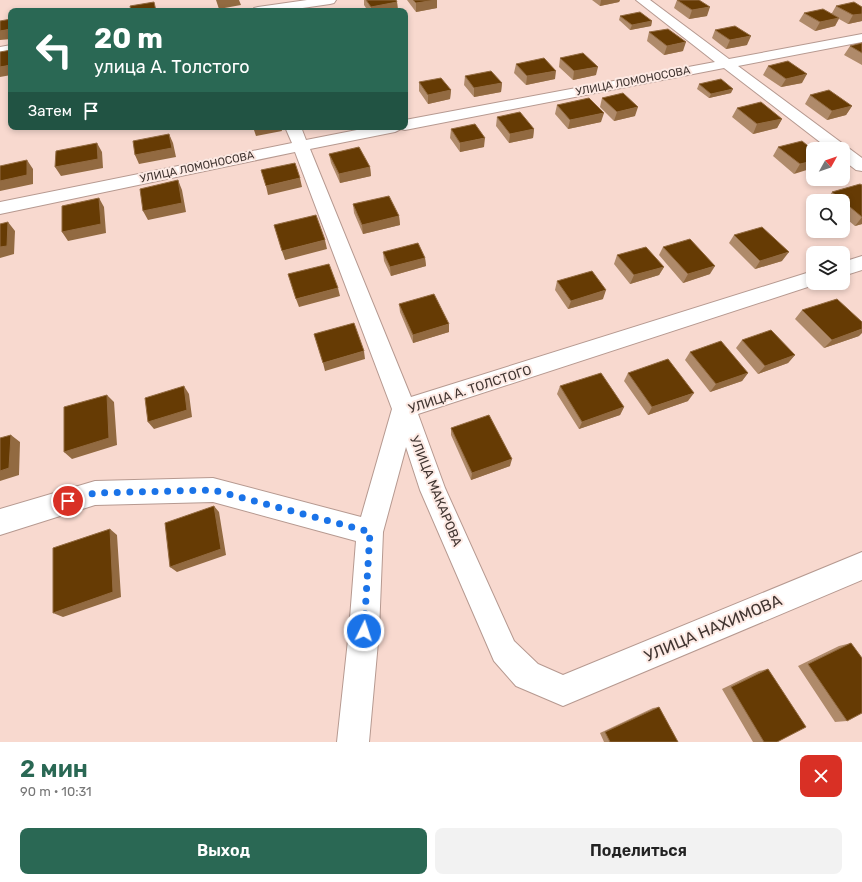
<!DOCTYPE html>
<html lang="ru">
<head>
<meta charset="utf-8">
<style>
  :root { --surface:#fff; --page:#f2f2f2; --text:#222; --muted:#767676; --accent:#2a6854 }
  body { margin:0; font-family:Rubik,sans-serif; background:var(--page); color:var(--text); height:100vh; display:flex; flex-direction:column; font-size:15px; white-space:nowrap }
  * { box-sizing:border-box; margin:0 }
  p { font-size:13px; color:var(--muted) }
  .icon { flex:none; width:22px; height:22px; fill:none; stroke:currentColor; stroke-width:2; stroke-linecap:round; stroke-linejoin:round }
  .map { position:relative; height:742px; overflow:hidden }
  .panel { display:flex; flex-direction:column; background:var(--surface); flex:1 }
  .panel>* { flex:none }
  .guide { position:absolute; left:8px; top:8px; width:400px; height:122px; border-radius:8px; box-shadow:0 2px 6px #0003; background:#2a6854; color:#fff; overflow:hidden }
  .needle { width:26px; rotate:50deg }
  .buttons { position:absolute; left:806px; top:142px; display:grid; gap:8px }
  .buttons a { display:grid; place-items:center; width:44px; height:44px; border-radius:8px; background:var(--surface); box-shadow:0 2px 6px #0003; font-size:20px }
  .pin { position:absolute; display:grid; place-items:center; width:34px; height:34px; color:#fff; margin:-17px; border:2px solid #fff; border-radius:50%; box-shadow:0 1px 4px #0007 }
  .me { position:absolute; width:44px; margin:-22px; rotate:4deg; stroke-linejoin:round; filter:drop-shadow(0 0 3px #0008) }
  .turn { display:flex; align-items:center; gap:14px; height:84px; padding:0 20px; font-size:18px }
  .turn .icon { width:52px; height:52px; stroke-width:2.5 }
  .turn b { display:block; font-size:28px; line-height:34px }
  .then { display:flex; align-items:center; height:38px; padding:0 20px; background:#0003; gap:8px; font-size:15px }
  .round { display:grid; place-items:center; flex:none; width:42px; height:42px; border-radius:8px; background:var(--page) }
  .headline { display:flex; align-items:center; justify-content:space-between; height:68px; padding:0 20px }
  h1 { font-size:24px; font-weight:600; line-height:30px; color:var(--accent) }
  .primary-button { display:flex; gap:8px; margin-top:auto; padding:8px 20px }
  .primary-button a { flex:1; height:46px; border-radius:8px; background:var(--accent); color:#fff; font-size:16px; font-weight:600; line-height:46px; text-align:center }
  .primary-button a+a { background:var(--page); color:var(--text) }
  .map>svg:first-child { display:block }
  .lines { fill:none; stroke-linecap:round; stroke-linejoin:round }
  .minor-casing { stroke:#b69990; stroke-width:2 }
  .minor { fill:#fff; fill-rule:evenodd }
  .wall { fill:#af8a6a }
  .shaded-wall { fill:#926a41 }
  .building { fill:#663b04; stroke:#926a41 }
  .route { stroke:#1a73e8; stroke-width:7; stroke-dasharray:0 12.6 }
  .labels { text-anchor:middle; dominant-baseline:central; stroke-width:4; stroke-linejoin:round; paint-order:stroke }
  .far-street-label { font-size:11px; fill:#413531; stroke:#fdeae4 }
  .street-label { font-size:13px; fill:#413531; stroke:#fdeae4 }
  .near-street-label { font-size:16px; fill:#413531; stroke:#fdeae4 }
</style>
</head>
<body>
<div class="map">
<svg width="862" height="742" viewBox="0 0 862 742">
  <rect width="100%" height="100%" fill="#f8d9cf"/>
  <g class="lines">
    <g class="minor-casing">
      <path id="minor" d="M307,0h29l-2,3 -4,1 -48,7h-30l2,-3 4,-1z
        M636,0h14l79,59 133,-25v8l-124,24 124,92v13l-6,-1 -13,-10v-11h-14l-105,-81 -319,62 -4,-1 -6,3 -85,17 101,248 402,-126v12h7l-402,131 27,74 69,153 24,23 25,11 299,-123v28l-299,126 -47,-20 -22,-25 -74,-171 -14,-43 -23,85 -4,99 -10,111h-32l12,-111 7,-90 -143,-39 -118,3 -95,30v-26l95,-28 118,-3 148,39 31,-108 -97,-257 -295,62v-12l292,-59 -7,-16h16l5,13 66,-13h33v-7l310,-58z
        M11,45v8l-11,2v-8z
        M862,256v14l-19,6v-14z"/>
    </g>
    <use href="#minor" class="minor"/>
  </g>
  <path class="wall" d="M364,0h32l1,2 1,9h-30l-4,-6z
    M407,0h30v8l-21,4z
    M592,0h28l-1,2 -19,4z
    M677,0l30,16 -18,3 -15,-11z
    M836,6l26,1v14l-14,3 -9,-5 -4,7 -20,5 -16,-10 5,-8h28z
    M620,16l32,5 -1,5 -21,4 -11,-10z
    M715,30l32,15 -21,4 -14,-11z
    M649,32l34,19 -19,4 -17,-14z
    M862,43v22l-18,-10 6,-9z
    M560,58l36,17 -23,5 -14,-13z
    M516,64l39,15 -29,6 -12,-12z
    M768,66l34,17 -21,4 -18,-12z
    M465,76l37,7 -1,9 -27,5 -10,-12z
    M419,82l32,8 -1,9 -22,5 -9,-13z
    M699,84l32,9 -22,5 -12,-9z
    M810,95l42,11 -6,9 -19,5 -22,-16z
    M602,98l33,18 -21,5 -14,-14z
    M557,105l44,17 -33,7 -13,-15z
    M737,108l45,11 -5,9 -24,6 -21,-17z
    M497,117l37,12 -1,9 -24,5 -13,-17z
    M451,129l33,18 -24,5 -10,-14z
    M778,147l35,3 -19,24 -21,-18z
    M329,154l41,13 1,9 -31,7 -9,-20z
    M862,185v39l-7,2 -12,-10v-15h-17l6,-9z
    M353,204l46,12 1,9 -37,9 -9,-21z
    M734,235l48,26 -27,8 -26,-26z
    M663,247l47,27 -27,9 -24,-28z
    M383,252l42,6 1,8 -35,10 -7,-15z
    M617,255l47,12 -5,8 -29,9 -16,-20z
    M557,281l46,18 -35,10 -13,-19z
    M399,304l50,28 -36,11 -13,-31z
    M802,310l57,26 -35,12 -29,-29z
    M742,340l53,15 -7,8 -30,11 -22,-26z
    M690,352l58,21 -6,8 -32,11 -25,-32z
    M628,373l60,28 -40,14 -24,-34z
    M560,386l64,21 -4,8 -41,14 -22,-35z
    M451,428l59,38 -39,14 -20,-45z
    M851,643l-4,78 -12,1 -37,-56 41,-20z
    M768,669l9,73h-24l-31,-53 37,-18z
    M659,707l19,35h-74l-4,-9 53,-25z"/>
  <path class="shaded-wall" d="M216,0h23l2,5 -22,4z
    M437,0v8l-21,4v-9z
    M601,0h19l-1,2 -19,4z
    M397,2l1,9h-27v-4z
    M710,7l-3,9 -18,3 3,-9z
    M862,14v7l-14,3 5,-9z
    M839,18l-4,8 -20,5 5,-9z
    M652,21l-1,5 -21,4 2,-5z
    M11,29v10l-11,1v-9z
    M751,36l-4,9 -21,4 4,-9z
    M686,42l-3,9 -19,4 3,-9z
    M11,65v10l-11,2v-10z
    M598,67l-2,8 -23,5 1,-9z
    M556,71l-1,8 -29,6 1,-9z
    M807,74l-5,9 -21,4 5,-8z
    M502,83l-1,9 -27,5v-9z
    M733,89l-2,4 -22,5 2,-4z
    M451,90l-1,9 -22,5v-9z
    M852,106l-6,9 -19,5 5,-9z
    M638,107l-3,9 -21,5 3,-9z
    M604,113l-3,9 -33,7 2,-9z
    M782,119l-5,9 -24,6 4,-10z
    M253,127h28l1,4 -26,5z
    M318,127h10l-9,2z
    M534,129l-1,9 -24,5 1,-9z
    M169,134l4,9 3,14 -37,7 -4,-9z
    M485,138l-1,9 -24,5v-9z
    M97,143l5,9 1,16 -42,8 -6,-9z
    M27,160l6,9v15l-33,7v-10z
    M813,161v7l-19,6 6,-10z
    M370,167l1,9 -31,7 -1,-9z
    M300,178l2,9 -34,8 -2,-9z
    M178,180l4,10 4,22 -38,8 -5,-9z
    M99,198l5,9 2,26 -38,8 -6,-9z
    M399,216l1,9 -37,9 -1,-9z
    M862,217v7l-7,2z
    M8,222l7,9 -1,23 -14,4v-11z
    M325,240l2,9 -42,11 -3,-9z
    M789,252l-7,9 -27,8 5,-8z
    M425,258l1,8 -35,10 -1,-9z
    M715,266l-5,8 -27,9 5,-9z
    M664,267l-5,8 -29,9 4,-9z
    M338,288l2,8 -41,11 -3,-8z
    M606,290l-3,9 -35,10 3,-8z
    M449,324v8l-36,11v-8z
    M862,329v4l-3,3 -35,12 8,-8z
    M364,351l1,8 -40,12 -2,-8z
    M795,355l-7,8 -30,11 7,-8z
    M748,373l-6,8 -32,11 6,-8z
    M184,386l5,8 3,23 -38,12 -6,-7z
    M694,393l-6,8 -40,14 4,-8z
    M107,395l7,7 3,43 -45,14 -8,-7z
    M624,407l-4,8 -41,14 3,-7z
    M11,435l9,7 -1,33 -19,6v-10z
    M512,459l-2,7 -39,14 1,-7z
    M214,506l5,6 7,43 -49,17 -7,-5z
    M110,529l7,6 4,62 -58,20 -10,-4z"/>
  <path class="building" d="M366,0h30l1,2 -26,5z
    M413,0h23l-20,3z
    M677,0h22l11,7 -18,3z
    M154,2l2,9h-25l-1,-5z
    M854,2l8,5v7l-9,1 -17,-9z
    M823,9l16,9 -19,4 -16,-9z
    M640,12l12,9 -20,4 -12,-9z
    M11,19v10l-11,2v-10z
    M735,26l16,10 -21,4 -15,-10z
    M668,29l18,13 -19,4 -18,-14z
    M862,43v10l-12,-7z
    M11,50v15l-11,2v-15z
    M583,53l15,14 -24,4 -14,-13z
    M544,58l12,13 -29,5 -11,-12z
    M788,61l19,13 -21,5 -18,-13z
    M491,71l11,12 -28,5 -9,-12z
    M441,78l10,12 -23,5 -9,-13z
    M721,79l12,10 -22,5 -12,-10z
    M829,90l23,16 -20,5 -22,-16z
    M623,93l15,14 -21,5 -15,-14z
    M589,98l15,15 -34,7 -13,-15z
    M761,102l21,17 -25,5 -20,-16z
    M520,112l14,17 -24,5 -13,-17z
    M475,124l10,14 -25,5 -9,-14z
    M169,134l3,14 -37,7 -2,-14z
    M802,141l11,9v11l-13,3 -22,-17z
    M97,143l1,16 -43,8 1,-16z
    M359,147l11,20 -31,7 -10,-20z
    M27,160v15l-27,6v-15z
    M295,163l5,15 -34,8 -5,-16z
    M178,180l4,23 -39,8 -3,-22z
    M860,184l2,1v32l-30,-25z
    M389,196l10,20 -37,9 -9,-21z
    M99,198l2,26 -39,8v-26z
    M316,215l9,25 -43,11 -8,-26z
    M8,222l-1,24 -7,1v-23z
    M762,227l27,25 -29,9 -26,-26z
    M690,239l25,27 -27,8 -25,-27z
    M418,243l7,15 -35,9 -7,-15z
    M646,247l18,20 -30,8 -17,-20z
    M329,264l9,24 -42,11 -8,-25z
    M592,271l14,19 -35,11 -14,-20z
    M434,294l15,30 -36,11 -14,-31z
    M837,299l25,23v7l-30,11 -30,-30z
    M354,323l10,28 -41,12 -9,-29z
    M771,330l24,25 -30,11 -23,-26z
    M721,341l27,32 -32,11 -26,-32z
    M668,359l26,34 -42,14 -24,-34z
    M601,373l23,34 -42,15 -22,-36z
    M184,386l3,24 -39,12 -3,-24z
    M107,395l2,43 -45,14v-45z
    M489,415l23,44 -40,14 -21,-45z
    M11,435l-2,33 -9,3v-33z
    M214,506l7,43 -51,18 -5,-44z
    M110,529l3,63 -60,21v-65z
    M851,643l11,15v55l-15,8 -39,-57z
    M768,669l38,58 -29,15h-13l-33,-55z
    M659,707l19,35h-68l-5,-10z"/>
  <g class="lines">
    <path class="route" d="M68,501l27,-8 118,-3 157,42 -6,99"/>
  </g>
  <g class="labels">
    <g class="far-street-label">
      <text transform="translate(633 81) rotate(-11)">УЛИЦА ЛОМОНОСОВА</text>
      <text transform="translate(197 167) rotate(-12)">УЛИЦА ЛОМОНОСОВА</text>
    </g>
    <g class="street-label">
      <text transform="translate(470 389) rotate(-18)">УЛИЦА А. ТОЛСТОГО</text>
      <text transform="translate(436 491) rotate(68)">УЛИЦА МАКАРОВА</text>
    </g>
    <g class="near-street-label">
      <text transform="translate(713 628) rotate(-23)">УЛИЦА НАХИМОВА</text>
    </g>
  </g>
</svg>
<div class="buttons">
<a><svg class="needle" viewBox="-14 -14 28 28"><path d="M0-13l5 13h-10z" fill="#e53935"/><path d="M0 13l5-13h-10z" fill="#767676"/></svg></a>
<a><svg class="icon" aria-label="search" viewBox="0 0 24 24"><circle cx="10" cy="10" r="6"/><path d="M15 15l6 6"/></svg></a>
<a><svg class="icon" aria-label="layers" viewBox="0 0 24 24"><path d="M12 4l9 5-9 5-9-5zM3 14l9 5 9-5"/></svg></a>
</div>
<div class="pin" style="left:68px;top:501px;background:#d93025"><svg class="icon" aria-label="arrive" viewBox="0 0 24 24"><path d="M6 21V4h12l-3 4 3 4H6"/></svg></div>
<svg class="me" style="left:364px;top:631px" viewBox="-20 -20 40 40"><circle r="17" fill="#1a73e8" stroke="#fff" stroke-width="3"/><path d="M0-11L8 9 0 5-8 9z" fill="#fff"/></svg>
<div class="guide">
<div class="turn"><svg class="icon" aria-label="left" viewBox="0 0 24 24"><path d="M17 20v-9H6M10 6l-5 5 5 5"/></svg><div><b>20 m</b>улица А. Толстого</div></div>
<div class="then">Затем<svg class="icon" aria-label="arrive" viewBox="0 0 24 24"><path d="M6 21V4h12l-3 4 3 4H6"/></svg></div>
</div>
</div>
<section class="panel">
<div class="headline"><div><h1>2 мин</h1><p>90 m · 10:31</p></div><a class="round" style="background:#d93025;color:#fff"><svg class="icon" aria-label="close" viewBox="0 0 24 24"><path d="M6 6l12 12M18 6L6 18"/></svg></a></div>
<div class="primary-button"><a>Выход</a><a>Поделиться</a></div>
</section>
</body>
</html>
